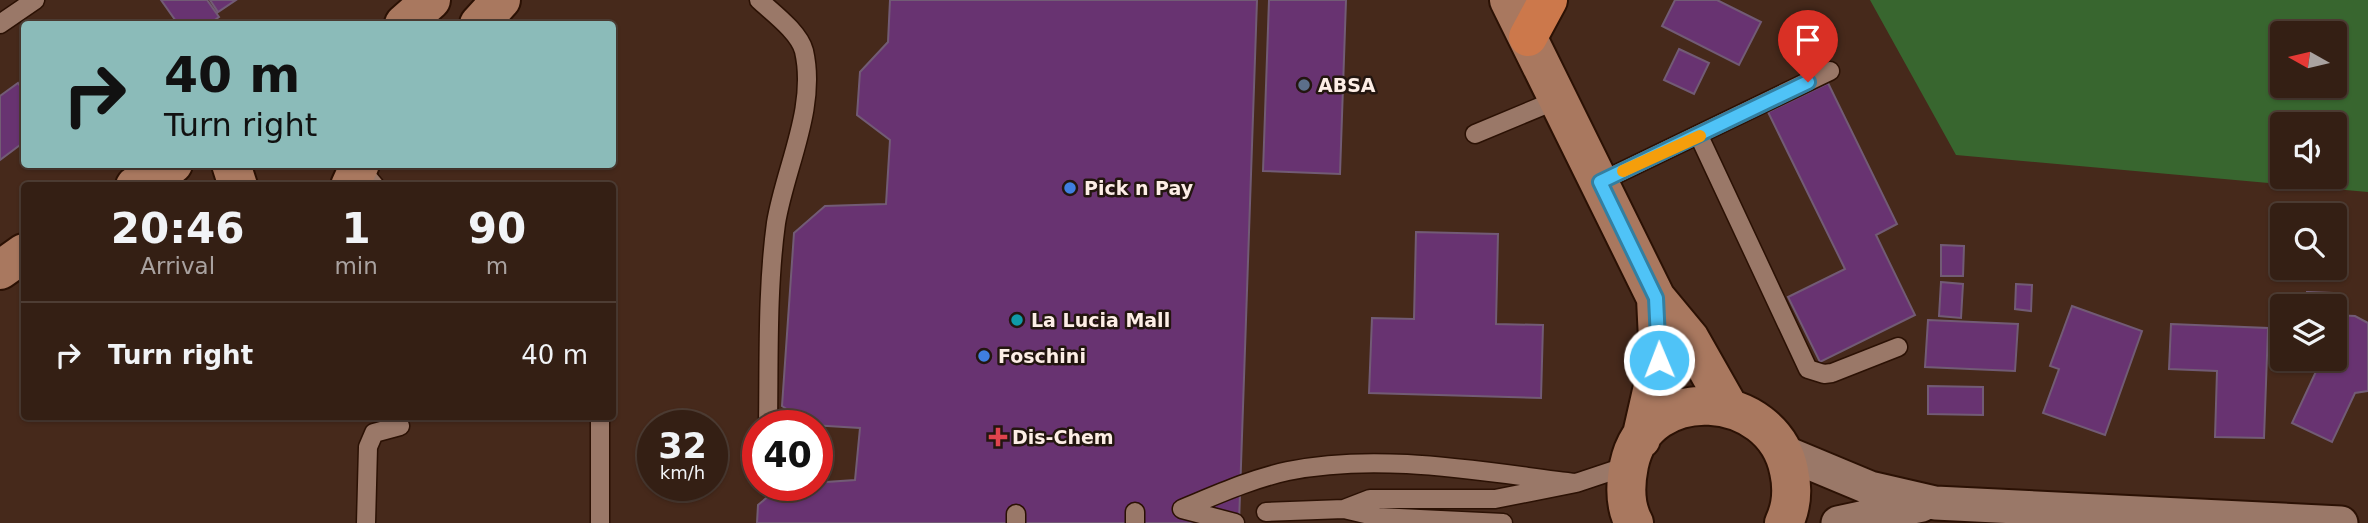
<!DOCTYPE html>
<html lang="en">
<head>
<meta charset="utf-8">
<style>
  :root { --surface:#341f14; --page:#3f2c22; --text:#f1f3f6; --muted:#a9a2a0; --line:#4e3d34 }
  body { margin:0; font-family:"DejaVu Sans",sans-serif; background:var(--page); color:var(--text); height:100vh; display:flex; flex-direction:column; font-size:26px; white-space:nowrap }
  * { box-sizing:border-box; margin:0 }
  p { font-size:23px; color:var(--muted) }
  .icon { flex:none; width:38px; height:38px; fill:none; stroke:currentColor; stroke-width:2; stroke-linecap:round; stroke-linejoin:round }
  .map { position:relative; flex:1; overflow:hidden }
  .details { position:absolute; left:21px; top:182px; width:595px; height:238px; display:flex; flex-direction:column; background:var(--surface); border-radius:7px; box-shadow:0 2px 5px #0004,0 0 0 2px var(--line) }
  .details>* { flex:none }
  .guide { position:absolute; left:21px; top:21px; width:595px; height:147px; border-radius:7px; box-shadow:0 2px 5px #0004,0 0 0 2px var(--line); background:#8bbbb9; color:#111; overflow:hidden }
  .needle { width:46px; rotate:278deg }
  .fabs { position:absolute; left:2270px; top:21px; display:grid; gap:14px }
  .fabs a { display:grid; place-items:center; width:77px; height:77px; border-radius:7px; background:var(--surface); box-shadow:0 2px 5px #0004,0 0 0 2px var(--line); font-size:35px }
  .speed { position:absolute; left:637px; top:410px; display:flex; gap:14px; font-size:35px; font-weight:700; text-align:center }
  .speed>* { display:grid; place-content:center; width:91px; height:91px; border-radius:50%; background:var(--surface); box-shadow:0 2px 5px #0004,0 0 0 2px var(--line); line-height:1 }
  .speed small { font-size:18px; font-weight:400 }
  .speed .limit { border:10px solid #d22; background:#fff; color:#111 }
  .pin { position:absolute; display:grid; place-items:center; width:60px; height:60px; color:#fff; margin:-72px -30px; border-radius:50% 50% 50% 0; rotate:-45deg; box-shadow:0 0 7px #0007 }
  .pin .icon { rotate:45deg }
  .me { position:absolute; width:77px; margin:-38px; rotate:359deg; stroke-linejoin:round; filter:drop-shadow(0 0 5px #0008) }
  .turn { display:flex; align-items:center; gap:24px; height:147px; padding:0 28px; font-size:32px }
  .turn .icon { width:91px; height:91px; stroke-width:2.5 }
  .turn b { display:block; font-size:49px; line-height:60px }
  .eta { display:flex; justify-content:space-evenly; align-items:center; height:119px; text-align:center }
  .eta b { font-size:42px; font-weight:800; line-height:49px }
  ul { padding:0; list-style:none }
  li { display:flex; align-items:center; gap:21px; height:105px; padding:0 28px; border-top:2px solid var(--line) }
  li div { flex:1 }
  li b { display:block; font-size:26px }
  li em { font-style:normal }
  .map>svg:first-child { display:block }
  .green { fill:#38662f; fill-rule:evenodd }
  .building { fill:#683371; stroke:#725b75; stroke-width:2 }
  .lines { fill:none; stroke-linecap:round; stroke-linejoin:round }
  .lane-casing { stroke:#2b1104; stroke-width:21 }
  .street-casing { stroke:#2b1104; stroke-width:37 }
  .secondary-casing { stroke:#2b1104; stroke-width:42 }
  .highway-casing { stroke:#2b1104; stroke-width:42 }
  .lane { stroke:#9a7868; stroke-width:18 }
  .street { stroke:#9a7868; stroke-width:33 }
  .secondary { stroke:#a9785f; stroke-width:38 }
  .highway { stroke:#cc784b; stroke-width:38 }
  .route-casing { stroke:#337fa1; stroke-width:18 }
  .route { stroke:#4fc3f7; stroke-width:12 }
  .slow { stroke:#f59e0b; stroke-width:12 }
  .service-dot { fill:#5c6f8a; stroke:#231610; stroke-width:2.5 }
  .shop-dot { fill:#3f7fe0; stroke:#231610; stroke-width:2.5 }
  .culture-dot { fill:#0f9aa8; stroke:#231610; stroke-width:2.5 }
  .health-dot { fill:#e0444e; stroke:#231610; stroke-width:2.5 }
  .labels { text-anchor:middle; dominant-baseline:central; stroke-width:5; stroke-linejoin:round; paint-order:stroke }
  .poi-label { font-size:19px; font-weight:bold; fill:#fdeee6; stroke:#231610; text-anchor:start }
</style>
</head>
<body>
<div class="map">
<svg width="2368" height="523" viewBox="0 0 2368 523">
  <rect width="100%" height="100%" fill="#46291b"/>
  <path class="green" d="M1870,0h498v192l-412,-37zM2282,33h52v53h-52zM2282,124h52v53h-52z"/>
  <path class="building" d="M161,0h46l12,17 -10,7h-31z
    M210,0h26l-18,12z
    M890,0h367l-18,523h-482l1,-18 24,-20 73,-5 5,-52 -49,-3 -29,-19 12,-173 31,-27 61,-2 4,-64 -33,-25 3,-43 28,-30z
    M1269,0h77l-6,174 -77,-3z
    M1675,0h42l44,22 -22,43 -77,-39z
    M1679,49l30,14 -15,31 -30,-14z
    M18,83l6,9v50l-24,18v-64z
    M1828,83l69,141 -21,11 39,80 -95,47 -32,-65 57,-28 -77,-157z
    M1416,232l82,2 -2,90 47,1 -2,73 -172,-5 3,-75 42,1z
    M1941,245l23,1 -1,30h-22z
    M1941,282l22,2 -2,34 -22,-2z
    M2016,284l16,1 -1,26 -16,-2z
    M2307,292l26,1v13h-27z
    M2072,306l70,25 -37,104 -62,-22 16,-44 -9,-3z
    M2334,315l21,1 13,7v68l-13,2 -23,49 -40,-19 28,-60 -4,-4h18z
    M1928,320l90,4 -3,47 -90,-4z
    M2171,324l97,4 -4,110 -49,-1 2,-66 -48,-2z
    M1928,386l55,1v28l-55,-1z"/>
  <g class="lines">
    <g class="lane-casing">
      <path id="lane" d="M759,0c14,13 40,32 45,51 13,57 -19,117 -28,172 -9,66 -7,136 -8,202
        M0,24l35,-24
        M1475,134l84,-35
        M1699,136l109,233 16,5 8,-1 66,-26
        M359,167l16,19
        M1600,182l230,-111
        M1182,509c34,-14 69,-30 106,-38 93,-19 195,1 288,12
        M1182,509l53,14
        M1344,509l34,8 125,6
        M1266,512l78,-3 26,-10h125l81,-16 42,-14 10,-9
        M366,523l2,-76 6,-14 26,-7
        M600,523v-107
        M1016,523v-9
        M1135,523v-11"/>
    </g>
    <g class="street-casing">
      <path id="street" d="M1786,453l84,35 65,15 406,20
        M1838,523l84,-18"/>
    </g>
    <g class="secondary-casing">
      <path id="secondary" d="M1509,0l147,298 34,41 38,67
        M404,24l27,-24
        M479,24l22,-24
        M231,164l7,22
        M135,186l38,-22
        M350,186l10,-22
        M0,270l24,-17
        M1641,439l18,-79 -3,-62
        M1634,523c-10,-18 -9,-38 -5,-58 17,-84 144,-76 160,6 4,18 3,35 -5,52"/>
    </g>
    <g class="highway-casing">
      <path id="highway" d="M1528,37l20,-37"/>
    </g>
    <use href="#lane" class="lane"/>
    <use href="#street" class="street"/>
    <use href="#secondary" class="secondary"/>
    <use href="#highway" class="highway"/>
  </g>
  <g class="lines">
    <g class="route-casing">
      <path id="route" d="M1659,360l-3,-62 -56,-116 208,-100"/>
    </g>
    <use href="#route" class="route"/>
    <path class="slow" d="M1623,171l77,-35"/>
  </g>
  <circle class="service-dot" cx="1304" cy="85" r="7"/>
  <g class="shop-dot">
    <circle cx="1070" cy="188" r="7"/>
    <circle cx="984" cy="356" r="7"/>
  </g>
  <circle class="culture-dot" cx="1017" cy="320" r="7"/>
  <path class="health-dot" d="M994.5 426.5h7v7h7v7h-7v7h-7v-7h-7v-7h7z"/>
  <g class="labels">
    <g class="poi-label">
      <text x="1318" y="85">ABSA</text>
      <text x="1084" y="188">Pick n Pay</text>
      <text x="1031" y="320">La Lucia Mall</text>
      <text x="998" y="356">Foschini</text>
      <text x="1012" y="437">Dis-Chem</text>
    </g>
  </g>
</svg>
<div class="fabs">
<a><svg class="needle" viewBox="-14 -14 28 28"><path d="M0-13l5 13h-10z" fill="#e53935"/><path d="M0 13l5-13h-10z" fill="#a9a2a0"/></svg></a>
<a><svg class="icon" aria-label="sound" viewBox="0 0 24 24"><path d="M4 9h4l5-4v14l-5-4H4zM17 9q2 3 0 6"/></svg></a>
<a><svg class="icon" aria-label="search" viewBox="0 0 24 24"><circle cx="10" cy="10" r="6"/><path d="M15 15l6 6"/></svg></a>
<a><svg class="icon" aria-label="layers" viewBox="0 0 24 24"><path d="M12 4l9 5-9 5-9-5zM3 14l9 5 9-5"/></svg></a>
</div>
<div class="speed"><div>32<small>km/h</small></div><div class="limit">40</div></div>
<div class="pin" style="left:1808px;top:82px;background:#d93025"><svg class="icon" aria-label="arrive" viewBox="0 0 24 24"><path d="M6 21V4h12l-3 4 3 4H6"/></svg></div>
<svg class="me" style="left:1659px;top:360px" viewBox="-20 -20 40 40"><circle r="17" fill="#4fc3f7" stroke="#fff" stroke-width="3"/><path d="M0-11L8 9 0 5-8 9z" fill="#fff"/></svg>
<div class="guide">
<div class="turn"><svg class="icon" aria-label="right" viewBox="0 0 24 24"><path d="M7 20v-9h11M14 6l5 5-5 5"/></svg><div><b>40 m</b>Turn right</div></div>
</div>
<section class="details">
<div class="eta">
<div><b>20:46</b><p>Arrival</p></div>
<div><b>1</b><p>min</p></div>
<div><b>90</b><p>m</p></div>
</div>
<ul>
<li><svg class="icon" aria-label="right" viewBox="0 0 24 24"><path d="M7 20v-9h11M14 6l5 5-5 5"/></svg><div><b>Turn right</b></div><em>40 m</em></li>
</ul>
</section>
</div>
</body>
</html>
